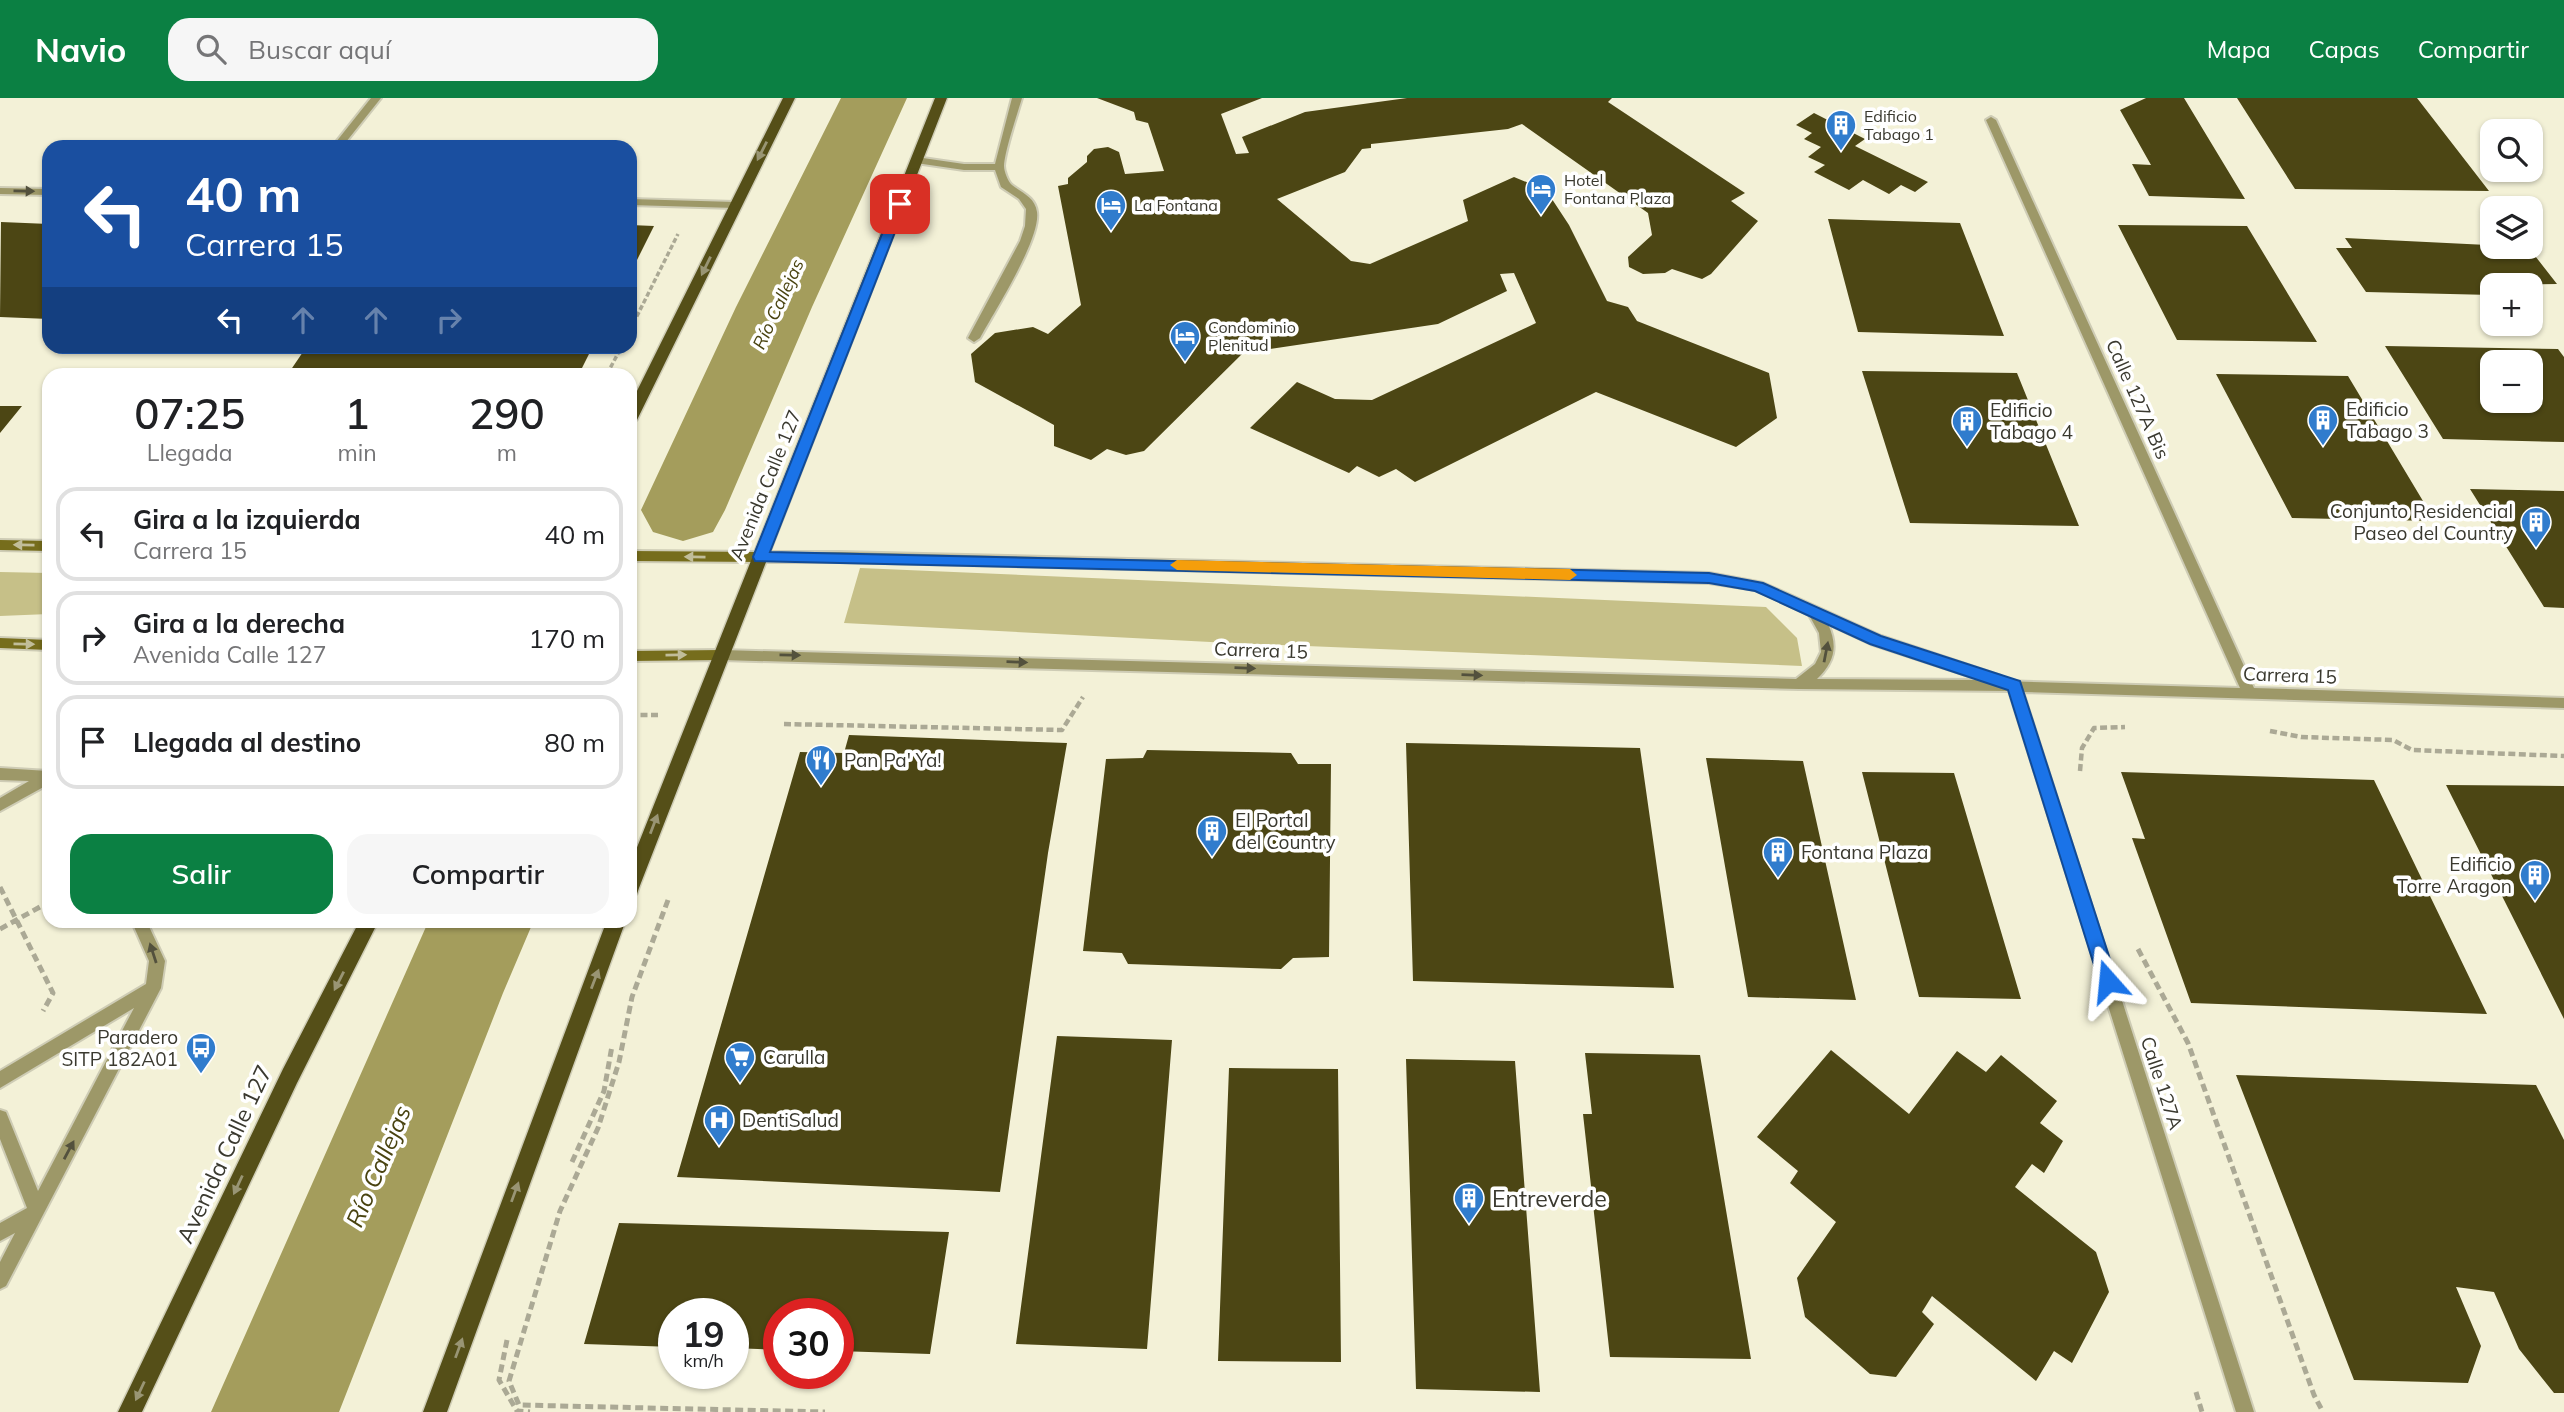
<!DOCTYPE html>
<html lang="es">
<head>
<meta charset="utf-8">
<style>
  :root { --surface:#fff; --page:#f6f6f6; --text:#202124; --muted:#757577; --line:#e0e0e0; --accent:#0b8043 }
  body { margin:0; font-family:Mulish,sans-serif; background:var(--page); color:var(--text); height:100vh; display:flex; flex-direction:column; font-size:26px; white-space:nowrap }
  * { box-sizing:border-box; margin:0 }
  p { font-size:23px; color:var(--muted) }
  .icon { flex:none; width:38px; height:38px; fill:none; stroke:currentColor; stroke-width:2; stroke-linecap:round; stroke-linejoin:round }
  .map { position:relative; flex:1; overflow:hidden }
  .sheet { position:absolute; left:42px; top:270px; width:595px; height:560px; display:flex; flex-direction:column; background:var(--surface); border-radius:21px; box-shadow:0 2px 5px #0004 }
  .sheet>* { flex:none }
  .banner { position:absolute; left:42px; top:42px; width:595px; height:214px; border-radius:21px; box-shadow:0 2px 5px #0004; background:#1a4fa0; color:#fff; overflow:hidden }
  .buttons { position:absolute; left:2480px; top:21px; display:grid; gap:14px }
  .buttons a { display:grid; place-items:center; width:63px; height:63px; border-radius:14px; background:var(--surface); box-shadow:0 2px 5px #0004; font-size:35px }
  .speed { position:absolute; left:658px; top:1200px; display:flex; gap:14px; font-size:35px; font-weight:700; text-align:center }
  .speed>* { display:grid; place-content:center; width:91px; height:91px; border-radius:50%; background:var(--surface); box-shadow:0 2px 5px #0004; line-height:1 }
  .speed small { font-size:18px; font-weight:400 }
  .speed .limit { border:10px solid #d22; background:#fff; color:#111 }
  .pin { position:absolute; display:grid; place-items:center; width:60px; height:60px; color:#fff; margin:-30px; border-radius:14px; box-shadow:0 4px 10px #0006 }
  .me { position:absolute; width:77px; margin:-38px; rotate:342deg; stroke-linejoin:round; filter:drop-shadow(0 0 5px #0008) }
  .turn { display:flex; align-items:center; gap:24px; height:147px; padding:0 28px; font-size:32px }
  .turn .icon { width:91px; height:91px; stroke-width:2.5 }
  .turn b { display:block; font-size:49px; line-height:60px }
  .lanes { display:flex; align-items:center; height:66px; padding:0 28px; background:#0003; justify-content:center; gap:35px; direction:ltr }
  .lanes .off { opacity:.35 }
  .eta { display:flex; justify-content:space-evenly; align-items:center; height:119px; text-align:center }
  .eta b { font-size:42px; font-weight:600; line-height:49px }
  .button { display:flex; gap:14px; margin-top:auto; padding:14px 28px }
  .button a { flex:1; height:80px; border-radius:21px; background:var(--accent); color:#fff; font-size:28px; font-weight:600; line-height:80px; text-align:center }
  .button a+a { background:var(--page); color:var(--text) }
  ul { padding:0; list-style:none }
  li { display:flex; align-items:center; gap:21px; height:94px; margin:0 14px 10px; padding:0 14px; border:4px solid var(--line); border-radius:21px }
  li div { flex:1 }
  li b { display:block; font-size:26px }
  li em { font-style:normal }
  header { display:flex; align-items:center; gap:42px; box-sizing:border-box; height:98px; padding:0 35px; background:var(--accent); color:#fff }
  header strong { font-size:33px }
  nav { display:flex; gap:38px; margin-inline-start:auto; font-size:24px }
  .search { width:490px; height:63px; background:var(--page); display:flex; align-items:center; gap:18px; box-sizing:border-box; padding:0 24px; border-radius:21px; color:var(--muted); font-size:26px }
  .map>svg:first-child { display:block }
  .green { fill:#c6c088 }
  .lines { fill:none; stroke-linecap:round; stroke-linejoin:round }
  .river { fill:#a49d5c; fill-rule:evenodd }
  .building { fill:#4c4614; fill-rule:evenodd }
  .lane-casing { stroke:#ceccb5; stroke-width:4 }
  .street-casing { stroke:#ceccb5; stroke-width:4 }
  .secondary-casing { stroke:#ceccb5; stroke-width:4 }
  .primary-casing { stroke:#ceccb5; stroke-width:3 }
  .path-far2 { stroke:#aba995; stroke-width:3.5; stroke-dasharray:5 2.5; stroke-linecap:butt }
  .path-far1 { stroke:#aba995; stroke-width:4.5; stroke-dasharray:7 3.5; stroke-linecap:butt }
  .path { stroke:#aba995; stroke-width:5; stroke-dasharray:8 4.5; stroke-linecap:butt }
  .lane { fill:#9d9868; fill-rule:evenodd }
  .street { fill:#9d9868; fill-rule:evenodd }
  .secondary { fill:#766d1c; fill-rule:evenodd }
  .primary { fill:#554f18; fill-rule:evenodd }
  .oneway { fill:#999574 }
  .oneway2 { fill:#53513d }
  .oneway3 { fill:#c1bd99 }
  .route { fill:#1a73e8; stroke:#114b97; stroke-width:2 }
  .slow { fill:#f59e0b }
  .labels { text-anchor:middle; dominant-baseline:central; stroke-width:7; stroke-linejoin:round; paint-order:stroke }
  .far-poi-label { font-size:16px; fill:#3a392f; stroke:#fff; text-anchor:start }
  .far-water-label { font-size:18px; font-style:italic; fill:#494310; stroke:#fff }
  .street-label { font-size:19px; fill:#3a392f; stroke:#fff }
  .poi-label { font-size:19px; fill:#3a392f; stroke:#fff; text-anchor:start }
  .near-street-label { font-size:23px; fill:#3a392f; stroke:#fff }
  .near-poi-label { font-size:23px; fill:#3a392f; stroke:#fff; text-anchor:start }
  .near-water-label { font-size:24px; font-style:italic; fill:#494310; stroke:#fff }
</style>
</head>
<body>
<header>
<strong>Navio</strong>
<div class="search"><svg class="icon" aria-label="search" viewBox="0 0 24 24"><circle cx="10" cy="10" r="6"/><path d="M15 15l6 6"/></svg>Buscar aquí</div>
<nav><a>Mapa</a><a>Capas</a><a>Compartir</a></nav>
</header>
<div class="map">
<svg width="2564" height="1314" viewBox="0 0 2564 1314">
  <rect width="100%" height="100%" fill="#f3f1d7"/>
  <path class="green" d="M860,470l906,39 31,31 5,28 -572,-23 -386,-20z
    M0,474l49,1v41l-49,2z"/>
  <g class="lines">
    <path class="river" d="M841,0h66l-95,209 -87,203 -12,22 -30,9 -30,-9 -12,-22 95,-203z
      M429,822h105l-31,73 -164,419h-128z"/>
  </g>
  <path class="building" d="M1097,0h165l-41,16 15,40 13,-1 -7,-16 63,-25 102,-14h205l-4,4 137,91 -14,8 27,20 -47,53 -9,5 -30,-10 -7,4 -22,1 -14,-7 -1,-10 24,-22 -4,-22 -126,-89 -14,5 -137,15v4l-9,1 -17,23 -68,27 74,62 19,3 98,-43 -5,-21 51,-23 32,13 23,35 38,76 21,6 9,14 132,52 8,45 -41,29 -140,-55 -181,90 -19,-13 -17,8 -22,-11 -8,7 -99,-45 47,-46 38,17 37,1 164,-77 -22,-50 -14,1 7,17 -69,33 -195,29 -99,98 -18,4 -19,-6 -16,11 -37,-14v-21l-79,-43 -4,-28 24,-21 38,-6 15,7 33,-29 -23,-119 10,-2v-6l19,-16v-6l7,-7 14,-2 11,5 6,22 39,-3 -16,-48 -12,-3 -2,-8z
    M2146,0h38l61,101 -96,-3 -17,-32 19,1 -31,-55z
    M2237,0h180l72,93 -194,-2z
    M1814,15l51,26 -10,7 73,36 -13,10 -14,-7 -12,9 -26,-14 -14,10 -35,-18 11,-7 -17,-8 13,-10 -17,-8 8,-6 -16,-8z
    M1828,121l132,4 44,113 -146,-4z
    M1,124l48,2v95l-49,-2z
    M630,127l24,1 -24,48z
    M2118,127l129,1 70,116 -140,-2z
    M2345,140l183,9 29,37 -65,1v10l-126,-3 -30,-44h16z
    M307,248h286l-14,28h-291z
    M2385,248l173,3 6,8v85l-121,-3zM2492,264h38v39h-38z
    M1862,273l155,2 62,153 -169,-3z
    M2216,276l132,2 87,145 -143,-3z
    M0,308h22l-22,27z
    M2470,391l94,2v117l-20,-1z
    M849,637l218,8 -19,110 -48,339 -323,-15 123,-425 44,1z
    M1406,645l234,5 34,240 -261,-7z
    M1147,652l144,3 7,11h33l-2,193 -36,1 -12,11 -153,-5 -6,-11 -39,-2 23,-192 37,-1z
    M1706,660l97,3 53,239 -108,-3z
    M1862,674l92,1 67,226 -102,-2z
    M2121,674l253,8 113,234 -296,-11 -59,-165 13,1z
    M2446,687l118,1v233z
    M1057,938l115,4 -25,309 -131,-5z
    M1831,952l78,64 48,-63 29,21 15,-17 56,46 -17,22 23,18 -19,32 -12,-9 -17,23 81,65 13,40 -37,71 -18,-12 -18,30 -104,-85 -10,16 12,12 -38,53 -26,-3 -65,-57 -8,-39 39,-56 -46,-39 8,-12 -41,-34z
    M1585,955l115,2 51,304 -141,-2 -27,-243h9z
    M1406,961l109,2 25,331 -124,-3z
    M1229,970l109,1 3,293 -123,-1z
    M2236,977l300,10 28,55v253h-10l-35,-44 -25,-57 -38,-5 25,59 -13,37 -114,-3z
    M619,1125l330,9 -19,122 -92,-3v-37h-59v36l-46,-2v-34h-59v33l-90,-3z"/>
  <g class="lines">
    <g class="lane-casing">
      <path id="lane" d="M1012,0h10c-5,17 -17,52 -18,68 0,5 4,16 8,19 10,8 23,12 25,27 4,27 -43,100 -57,126l-6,4 -6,-4 52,-97 5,-15 1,-17 -7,-10 -18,-12 -6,-17h-31l-48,-7 -5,-3 5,-3 48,7h31z
        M0,670l48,3 1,13 -49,27v-13l29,-17 -29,-1z
        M131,822h15l19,41 -4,27 -155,298 -6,3v-27l15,-29 -15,8v-18l27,-15 -27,-69v-29l6,2 32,79 96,-183 -134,80v-17l146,-87 3,-23z"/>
    </g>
    <g class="street-casing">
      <path id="street" d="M371,0h10l-39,49h-10z
        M1991,19l5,3 258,568 310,10v10l-541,-16 231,720h-18l-227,-721 -210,-2 -1077,-29 -7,-5 7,-5 1074,29 19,-15 6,-12 -2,-19 -10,-18 -53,-25 -47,-7 -870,-21h-79l-6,-5 6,-5h79l870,21 54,10 118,53 120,40 1,5 238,7 -254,-568zM1828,526l43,20 110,36 -164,-1c18,-17 21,-33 11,-55z
        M0,90l49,1v6l-49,-1z
        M630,101l105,3 5,3 -5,3 -105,-3z"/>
    </g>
    <g class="secondary-casing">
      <path id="secondary" d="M0,442l49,1v10l-49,-1z
        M630,453l130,1 6,5 -6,5 -130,-1z
        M0,540l49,2v10l-49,-2z
        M722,552l7,5 -7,5 -92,1v-10z"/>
    </g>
    <g class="primary-casing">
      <path id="primary" d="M783,0h12l-158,322 -7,5v-20z
        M935,0h12l-308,790 -2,6 -7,2v-31z
        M360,822h19l-82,163 -155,329h-24l165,-343z
        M607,822h19l-179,492h-24z"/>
    </g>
    <path class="path-far2" d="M630,232l48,-96
      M607,276l15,-28"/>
    <path class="path-far1" d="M630,617h31
      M784,626l278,6 21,-33
      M2270,633l31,6 92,3 19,10 152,6
      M2080,673l2,-23 12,-20 31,-1"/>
    <path class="path" d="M0,789l53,106 -10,18
      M668,802l-36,97 -13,65 -21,66 -38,83 -51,170 10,24 306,7
      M0,831l49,-27
      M2138,851l50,94 126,352 9,17
      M572,1064l32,-71 8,-45
      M507,1242l-8,40 18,31 13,1
      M2196,1294l6,20"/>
    <use href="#lane" class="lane"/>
    <use href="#street" class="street"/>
    <use href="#secondary" class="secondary"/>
    <use href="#primary" class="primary"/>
  </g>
  <defs><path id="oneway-solid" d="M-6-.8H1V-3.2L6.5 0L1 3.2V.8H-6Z" transform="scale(1.75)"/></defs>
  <g class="oneway">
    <use href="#oneway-solid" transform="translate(762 53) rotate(117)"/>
    <use href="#oneway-solid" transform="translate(706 168) rotate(116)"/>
    <use href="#oneway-solid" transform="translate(654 726) rotate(-69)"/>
    <use href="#oneway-solid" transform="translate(595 881) rotate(-69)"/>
    <use href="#oneway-solid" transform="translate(339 883) rotate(117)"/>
    <use href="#oneway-solid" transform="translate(238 1087) rotate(115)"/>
    <use href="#oneway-solid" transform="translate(515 1094) rotate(-70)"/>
    <use href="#oneway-solid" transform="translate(459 1250) rotate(-70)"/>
    <use href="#oneway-solid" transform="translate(140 1293) rotate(115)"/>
  </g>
  <g class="oneway2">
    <use href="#oneway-solid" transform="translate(24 93) rotate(1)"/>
    <use href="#oneway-solid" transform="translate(1826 554) rotate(-79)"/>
    <use href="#oneway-solid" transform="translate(790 557) rotate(1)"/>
    <use href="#oneway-solid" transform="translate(1017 564) rotate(2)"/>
    <use href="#oneway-solid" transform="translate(1245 570) rotate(2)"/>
    <use href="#oneway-solid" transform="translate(1472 577) rotate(2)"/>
    <use href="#oneway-solid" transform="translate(153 855) rotate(-108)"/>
    <use href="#oneway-solid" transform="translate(69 1052) rotate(-62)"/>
  </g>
  <g class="oneway3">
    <use href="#oneway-solid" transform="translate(24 447) rotate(-179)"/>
    <use href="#oneway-solid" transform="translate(695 459) rotate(-179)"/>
    <use href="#oneway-solid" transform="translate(24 546) rotate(1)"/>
    <use href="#oneway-solid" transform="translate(676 557) rotate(-1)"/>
  </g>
  <path class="route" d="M900,102l6,4 -136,348 939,21 54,10 118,53 139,45 97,300 -3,6 -6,2 -7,-2 -2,-6 -91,-291 -138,-46 -115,-53 -46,-8 -954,-22 -2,-4 141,-353z"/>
  <path class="slow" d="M1177,462l393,9 7,6 -7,5 -393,-10 -7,-5z"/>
  <defs>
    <g id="building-pin" transform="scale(1.575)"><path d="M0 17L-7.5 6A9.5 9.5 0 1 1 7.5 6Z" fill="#307ccd" stroke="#fff"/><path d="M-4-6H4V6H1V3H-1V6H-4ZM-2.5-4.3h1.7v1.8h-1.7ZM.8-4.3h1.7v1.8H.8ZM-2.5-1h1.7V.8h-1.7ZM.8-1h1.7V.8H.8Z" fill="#fff"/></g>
    <g id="hotel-pin" transform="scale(1.575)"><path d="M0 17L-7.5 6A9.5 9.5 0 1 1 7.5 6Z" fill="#307ccd" stroke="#fff"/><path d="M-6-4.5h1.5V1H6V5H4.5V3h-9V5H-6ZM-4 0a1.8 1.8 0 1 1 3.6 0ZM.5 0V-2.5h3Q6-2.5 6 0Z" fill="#fff"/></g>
    <g id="restaurant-pin" transform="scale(1.575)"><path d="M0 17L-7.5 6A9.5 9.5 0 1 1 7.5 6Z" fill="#307ccd" stroke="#fff"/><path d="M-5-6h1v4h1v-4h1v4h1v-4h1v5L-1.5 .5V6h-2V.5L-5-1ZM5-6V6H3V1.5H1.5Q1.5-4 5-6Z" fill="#fff"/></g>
    <g id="bus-pin" transform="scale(1.575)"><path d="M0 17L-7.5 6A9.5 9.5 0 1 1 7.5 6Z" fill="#307ccd" stroke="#fff"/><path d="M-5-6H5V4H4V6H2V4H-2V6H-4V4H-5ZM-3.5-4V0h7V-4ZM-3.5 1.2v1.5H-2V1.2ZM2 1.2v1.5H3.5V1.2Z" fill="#fff"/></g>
    <g id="supermarket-pin" transform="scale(1.575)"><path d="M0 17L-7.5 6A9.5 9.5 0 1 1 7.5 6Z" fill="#307ccd" stroke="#fff"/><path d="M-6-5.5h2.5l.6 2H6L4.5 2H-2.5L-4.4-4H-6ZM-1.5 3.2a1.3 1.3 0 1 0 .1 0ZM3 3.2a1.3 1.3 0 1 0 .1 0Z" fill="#fff"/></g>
    <g id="hospital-pin" transform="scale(1.575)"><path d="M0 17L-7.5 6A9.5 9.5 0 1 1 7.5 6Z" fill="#307ccd" stroke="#fff"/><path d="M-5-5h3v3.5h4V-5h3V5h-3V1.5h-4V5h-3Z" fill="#fff"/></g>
  </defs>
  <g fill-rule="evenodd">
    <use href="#building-pin" x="1841" y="27"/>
    <use href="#hotel-pin" x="1541" y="91"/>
    <use href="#hotel-pin" x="1111" y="107"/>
    <use href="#hotel-pin" x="1185" y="238"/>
    <use href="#building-pin" x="2323" y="322"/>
    <use href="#building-pin" x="1967" y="323"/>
    <use href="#building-pin" x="2536" y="424"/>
    <use href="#restaurant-pin" x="821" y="662"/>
    <use href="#building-pin" x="1212" y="733"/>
    <use href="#building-pin" x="1778" y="754"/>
    <use href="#building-pin" x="2535" y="777"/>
    <use href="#bus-pin" x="201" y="950"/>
    <use href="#supermarket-pin" x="740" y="959"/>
    <use href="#hospital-pin" x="719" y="1022"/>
    <use href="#building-pin" x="1469" y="1100"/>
  </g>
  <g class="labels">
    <g class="far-poi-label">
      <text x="1864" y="18">Edificio<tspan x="1864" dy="18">Tabago 1</tspan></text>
      <text x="1564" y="82">Hotel<tspan x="1564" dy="18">Fontana Plaza</tspan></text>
      <text x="1134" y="107">La Fontana</text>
      <text x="1208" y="229">Condominio<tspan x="1208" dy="18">Plenitud</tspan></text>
    </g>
    <g class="far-water-label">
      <text transform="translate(778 206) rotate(-65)">Río Callejas</text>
    </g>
    <g class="street-label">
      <text transform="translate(2138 301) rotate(66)">Calle 127A Bis</text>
      <text transform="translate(765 387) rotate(-68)">Avenida Calle 127</text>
      <text transform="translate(1261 552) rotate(2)">Carrera 15</text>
      <text transform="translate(2290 577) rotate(2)">Carrera 15</text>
      <text transform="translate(2162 985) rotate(72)">Calle 127A</text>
    </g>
    <g class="poi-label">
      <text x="2346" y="311">Edificio<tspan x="2346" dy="22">Tabago 3</tspan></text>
      <text x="1990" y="312">Edificio<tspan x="1990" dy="22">Tabago 4</tspan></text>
      <text x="2513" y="413" text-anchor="end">Conjunto Residencial<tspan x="2513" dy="22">Paseo del Country</tspan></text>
      <text x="844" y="662">Pan Pa' Ya!</text>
      <text x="1235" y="722">El Portal<tspan x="1235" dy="22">del Country</tspan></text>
      <text x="1801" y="754">Fontana Plaza</text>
      <text x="2512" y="766" text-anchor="end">Edificio<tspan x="2512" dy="22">Torre Aragon</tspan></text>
      <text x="178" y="939" text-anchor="end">Paradero<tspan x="178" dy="22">SITP 182A01</tspan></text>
      <text x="763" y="959">Carulla</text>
      <text x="742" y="1022">DentiSalud</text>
    </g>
    <g class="near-street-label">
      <text transform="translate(224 1056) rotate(-65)">Avenida Calle 127</text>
    </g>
    <g class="near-poi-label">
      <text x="1492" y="1100">Entreverde</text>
    </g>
    <g class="near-water-label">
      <text transform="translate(378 1068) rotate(-67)">Río Callejas</text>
    </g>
  </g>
</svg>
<div class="buttons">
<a><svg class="icon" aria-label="search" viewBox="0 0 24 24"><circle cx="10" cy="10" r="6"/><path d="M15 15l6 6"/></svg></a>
<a><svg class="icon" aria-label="layers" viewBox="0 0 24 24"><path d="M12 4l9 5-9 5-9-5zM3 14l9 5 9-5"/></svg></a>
<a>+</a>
<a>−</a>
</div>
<div class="speed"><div>19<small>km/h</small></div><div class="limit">30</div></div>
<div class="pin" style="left:900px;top:106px;background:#d93025"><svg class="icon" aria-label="arrive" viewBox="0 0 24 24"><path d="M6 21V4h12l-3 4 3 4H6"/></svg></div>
<svg class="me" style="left:2108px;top:883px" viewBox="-20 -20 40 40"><path d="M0-17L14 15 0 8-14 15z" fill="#1a73e8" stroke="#fff" stroke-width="4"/></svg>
<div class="banner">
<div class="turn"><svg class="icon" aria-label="left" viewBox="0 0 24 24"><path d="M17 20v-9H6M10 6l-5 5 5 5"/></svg><div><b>40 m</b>Carrera 15</div></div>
<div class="lanes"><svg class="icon" aria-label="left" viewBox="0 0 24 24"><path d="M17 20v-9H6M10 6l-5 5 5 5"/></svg><svg class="icon off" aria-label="ahead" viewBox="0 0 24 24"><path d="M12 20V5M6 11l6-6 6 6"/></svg><svg class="icon off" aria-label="ahead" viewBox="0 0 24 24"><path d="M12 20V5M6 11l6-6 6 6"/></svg><svg class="icon off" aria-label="right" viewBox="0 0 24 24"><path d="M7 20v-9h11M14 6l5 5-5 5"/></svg></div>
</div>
<section class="sheet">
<div class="eta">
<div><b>07:25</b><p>Llegada</p></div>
<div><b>1</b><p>min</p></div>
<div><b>290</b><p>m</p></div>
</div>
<ul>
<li><svg class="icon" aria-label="left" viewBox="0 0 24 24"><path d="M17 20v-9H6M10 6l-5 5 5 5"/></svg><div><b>Gira a la izquierda</b><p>Carrera 15</p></div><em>40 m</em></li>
<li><svg class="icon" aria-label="right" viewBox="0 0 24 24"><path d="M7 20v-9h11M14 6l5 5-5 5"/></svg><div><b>Gira a la derecha</b><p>Avenida Calle 127</p></div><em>170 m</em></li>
<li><svg class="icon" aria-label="arrive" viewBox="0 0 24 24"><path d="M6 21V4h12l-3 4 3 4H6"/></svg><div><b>Llegada al destino</b></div><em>80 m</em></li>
</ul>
<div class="button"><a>Salir</a><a>Compartir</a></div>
</section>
</div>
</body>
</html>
